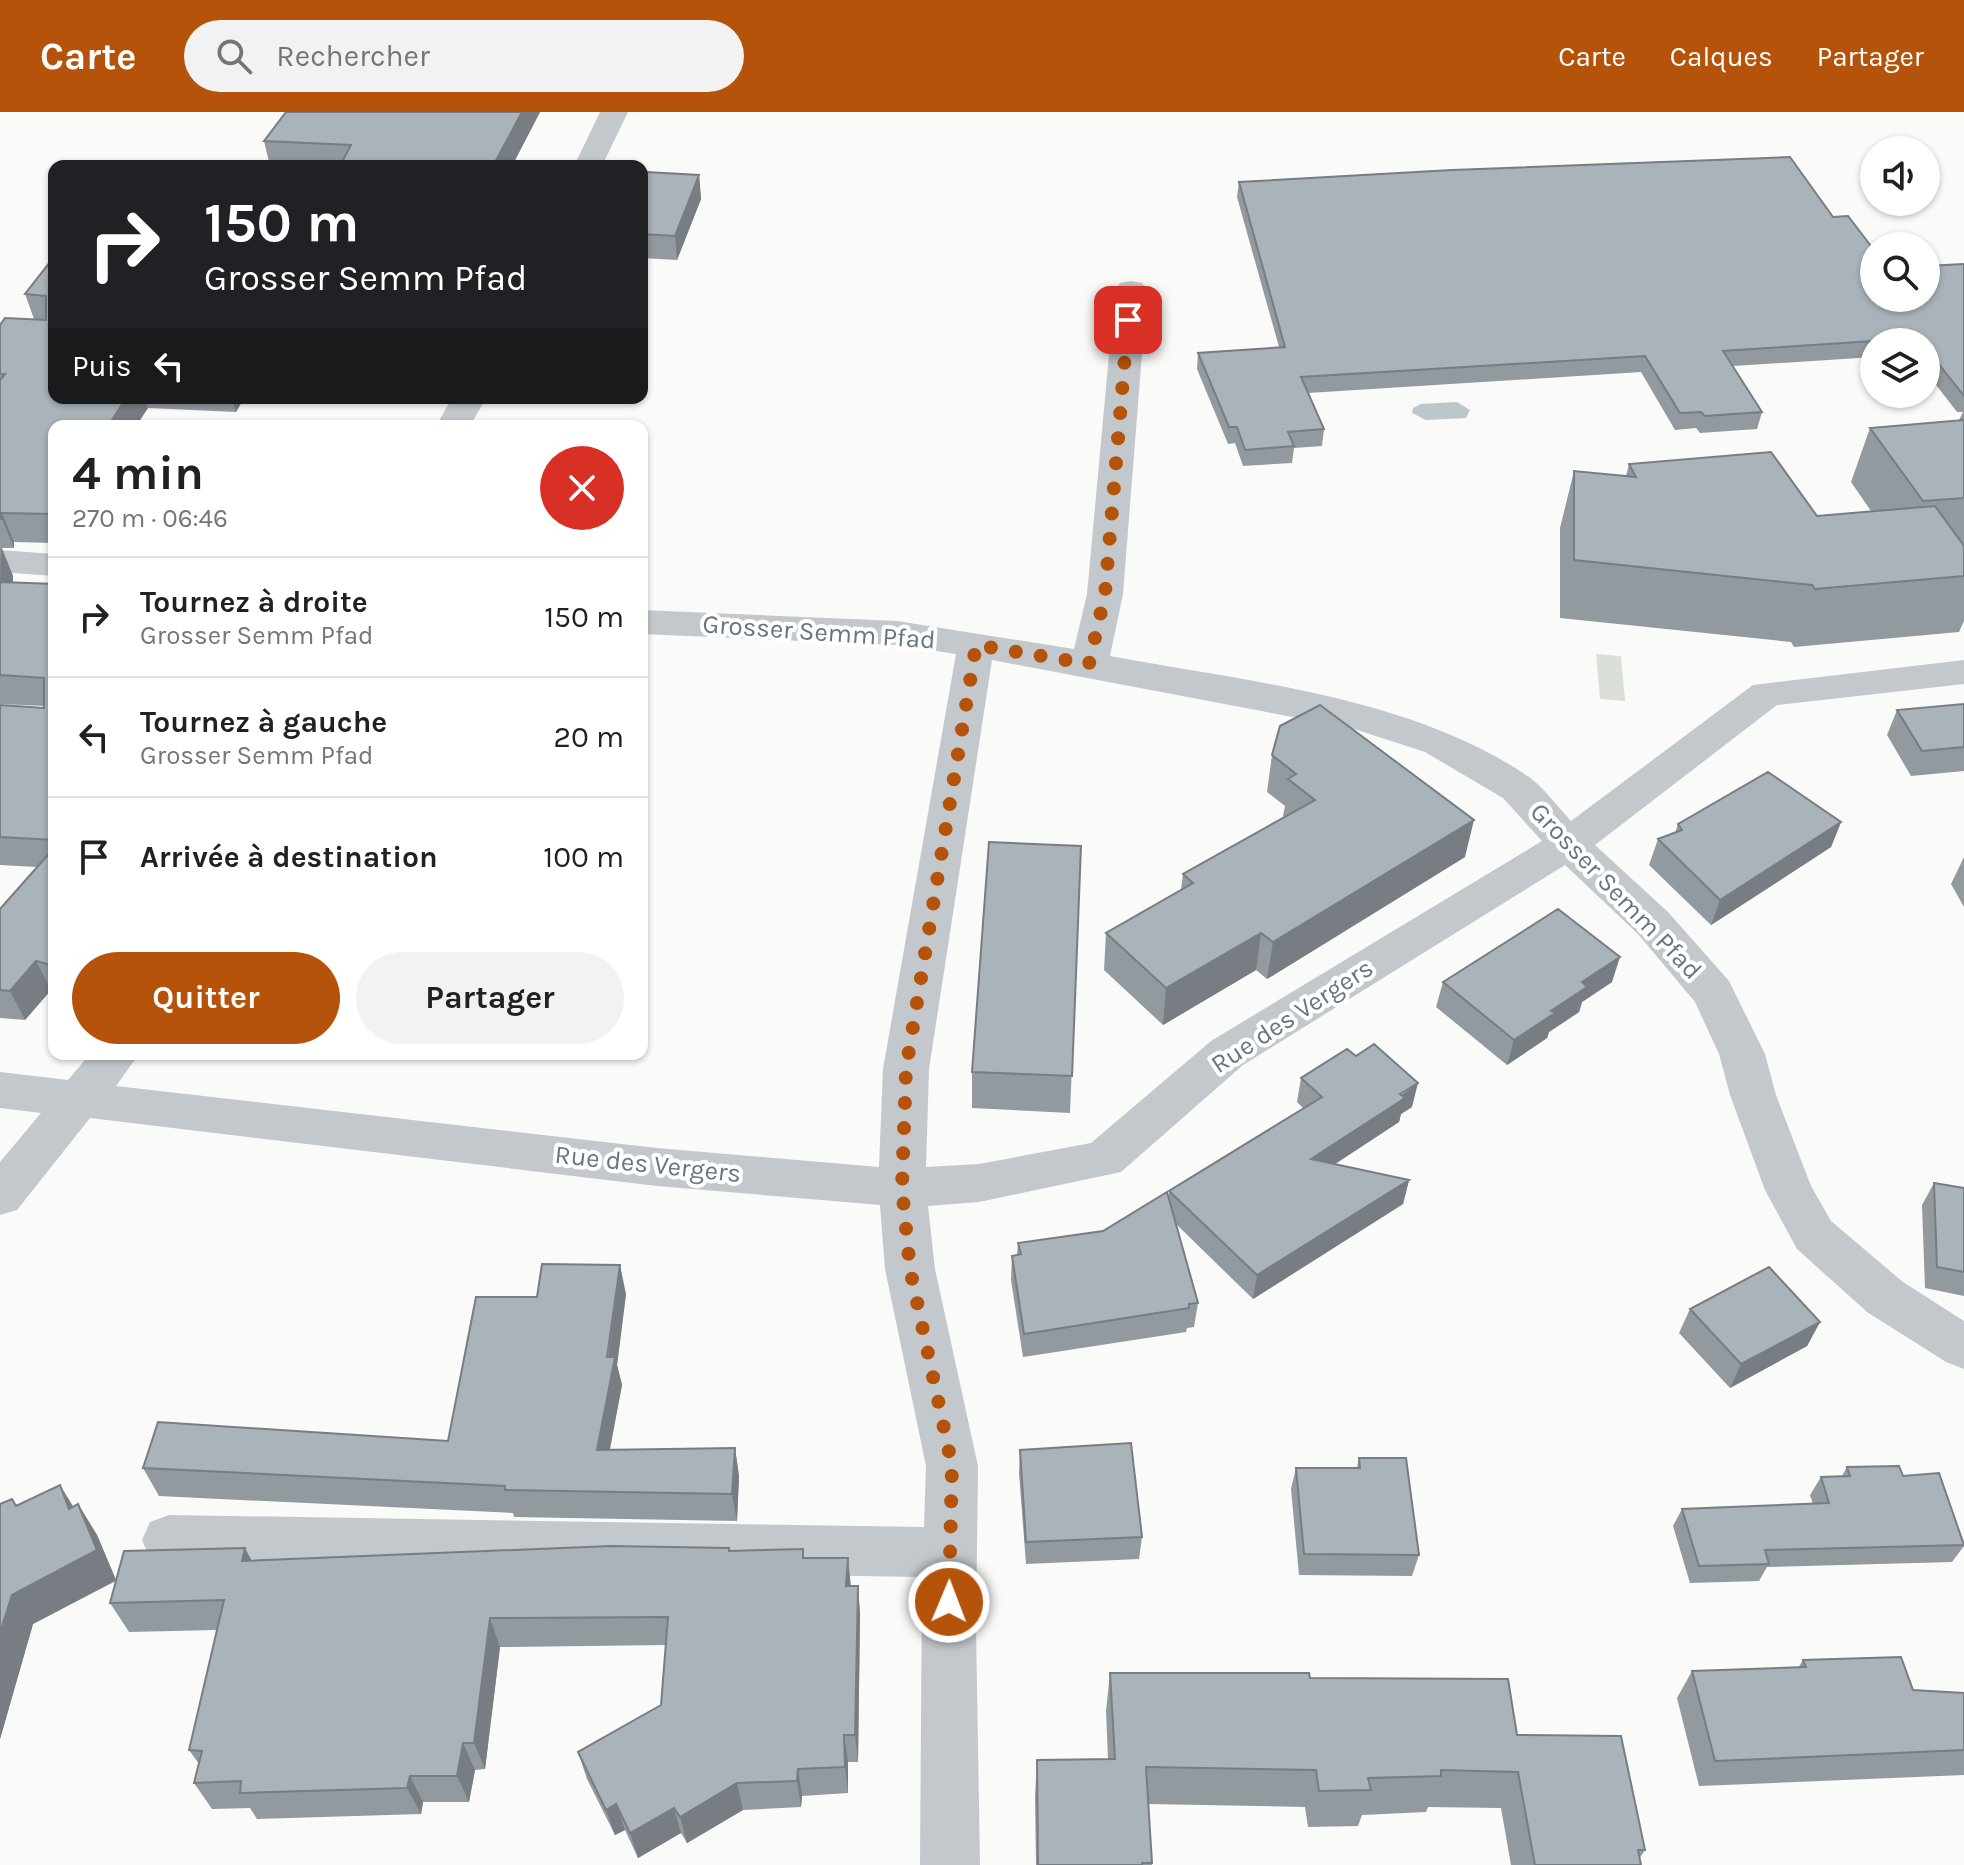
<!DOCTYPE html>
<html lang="fr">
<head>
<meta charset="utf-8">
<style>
  :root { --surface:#fff; --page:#f2f2f2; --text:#202124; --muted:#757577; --line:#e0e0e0; --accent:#b45309 }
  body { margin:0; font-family:Karla,sans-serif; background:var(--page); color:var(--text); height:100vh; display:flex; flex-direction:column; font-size:30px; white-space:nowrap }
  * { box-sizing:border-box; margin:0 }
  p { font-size:26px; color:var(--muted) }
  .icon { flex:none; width:44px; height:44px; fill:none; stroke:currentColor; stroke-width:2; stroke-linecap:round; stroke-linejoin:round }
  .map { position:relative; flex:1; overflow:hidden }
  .panel { position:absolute; left:48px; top:308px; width:600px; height:640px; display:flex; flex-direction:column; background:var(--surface); border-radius:16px; box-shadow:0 2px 6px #0004 }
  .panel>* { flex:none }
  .guide { position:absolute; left:48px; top:48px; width:600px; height:244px; border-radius:16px; box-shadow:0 2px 6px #0004; background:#202124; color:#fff; overflow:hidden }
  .controls { position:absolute; left:1860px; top:24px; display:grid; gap:16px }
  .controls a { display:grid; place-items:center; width:80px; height:80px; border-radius:50%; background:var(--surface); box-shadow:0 2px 6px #0004; font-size:40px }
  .pin { position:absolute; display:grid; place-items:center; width:68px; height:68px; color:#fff; margin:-34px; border-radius:16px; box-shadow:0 4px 12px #0006 }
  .me { position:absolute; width:88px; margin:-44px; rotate:1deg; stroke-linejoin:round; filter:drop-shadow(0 0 6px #0008) }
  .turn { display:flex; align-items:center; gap:28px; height:168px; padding:0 24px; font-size:36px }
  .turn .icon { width:104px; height:104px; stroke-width:2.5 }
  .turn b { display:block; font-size:56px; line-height:68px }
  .then { display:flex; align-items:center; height:76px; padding:0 24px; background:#0003; gap:16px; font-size:30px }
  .round { display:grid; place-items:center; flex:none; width:84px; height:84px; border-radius:42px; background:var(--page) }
  .overview { display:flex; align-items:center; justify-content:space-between; height:136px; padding:0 24px }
  h1 { font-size:48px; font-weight:700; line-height:60px }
  .button { display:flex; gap:16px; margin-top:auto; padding:16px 24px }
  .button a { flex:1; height:92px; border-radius:48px; background:var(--accent); color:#fff; font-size:32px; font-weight:700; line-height:92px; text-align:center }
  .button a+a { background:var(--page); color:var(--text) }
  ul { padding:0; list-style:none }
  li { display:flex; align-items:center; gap:24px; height:120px; padding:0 24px; border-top:2px solid var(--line) }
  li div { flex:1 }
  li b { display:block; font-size:30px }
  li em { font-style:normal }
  header { display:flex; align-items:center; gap:48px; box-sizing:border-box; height:112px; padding:0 40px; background:var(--accent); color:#fff }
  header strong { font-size:38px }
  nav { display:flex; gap:44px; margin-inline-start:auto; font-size:28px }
  .search { width:560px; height:72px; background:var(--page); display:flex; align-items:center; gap:20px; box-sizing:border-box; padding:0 28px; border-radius:44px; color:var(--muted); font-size:30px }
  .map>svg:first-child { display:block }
  .green { fill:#dadfd7 }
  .water { fill:#bbc7cb }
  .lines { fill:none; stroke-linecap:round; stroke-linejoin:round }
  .minor { fill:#c3c8cc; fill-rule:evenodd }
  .wall { fill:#929a9f }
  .shaded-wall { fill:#777d82 }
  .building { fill:#aab3b9; stroke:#777d82; stroke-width:2 }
  .route { stroke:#b45309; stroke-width:14; stroke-dasharray:0 25.2 }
  .labels { text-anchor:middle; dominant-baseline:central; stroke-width:8; stroke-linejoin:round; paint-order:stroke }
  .street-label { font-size:26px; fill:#657683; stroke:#fff }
</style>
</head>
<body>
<header>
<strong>Carte</strong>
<div class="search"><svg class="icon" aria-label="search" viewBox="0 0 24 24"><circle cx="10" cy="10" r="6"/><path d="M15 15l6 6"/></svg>Rechercher</div>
<nav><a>Carte</a><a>Calques</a><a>Partager</a></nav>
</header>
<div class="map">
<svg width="1964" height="1753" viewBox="0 0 1964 1753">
  <rect width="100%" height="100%" fill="#fafaf8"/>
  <path class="green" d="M1596,542l25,2 4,45 -25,-2z"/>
  <path class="water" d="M1457,290l13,8 -4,8 -40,2 -14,-7 1,-5 8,-4z"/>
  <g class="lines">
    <path class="minor" d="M600,0h28l-26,54h-28z
      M1131,169l11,2 5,7 -24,304 -13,62c138,26 300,40 419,121 15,11 29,30 42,44l182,-136 211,-25v24l-187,21 -182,140 73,67 61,69 36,73 11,41 35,91 20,35 72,61 61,39v48l-18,-7 -79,-50 -70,-63 -32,-59 -35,-95 -11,-41 -24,-52 -57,-68 -73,-69 -322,200 -122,107 -142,30 -51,4 7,63 43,197 -2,162 4,237h-60l2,-288 -753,-12 -19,-7 -8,-18 8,-18 19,-7 755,12 2,-61 -41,-197 -5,-64 -223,-19 -567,-68 -73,92 -17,5v-53l41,-49 -41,-5v-36l68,8 22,-26h49l-23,32 541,62 222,19 4,-98 73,-415 -59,-9 -255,-11v-24l255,11 177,28 13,-55 28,-304 5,-7zM992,548l359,68 74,24 78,46 39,43 -331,200 -120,102 -112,21 -53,3 3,-98z
      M452,286h34l-16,28h-34z
      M0,438l54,4v22l-54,-4z"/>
  </g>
  <path class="wall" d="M286,0h254l-28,54h-242l-6,-25z
    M699,63l2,24 -24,61 -35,-2v-77z
    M1239,70l635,116 90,-34v357l-5,11 -165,15 -3,-5 -231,-24v-90l14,-57 52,5 3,-12 188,52 54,-5 -20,-29 19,-54 89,-8 4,-8h-6l-31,-40v-30h-52v15l-141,9 29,46 -5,17 -57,4 -4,-5 -21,2 -34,-58 -333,21 16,36 -2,17 -28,2 -2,15 -49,3 -8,-23 -7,1 -31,-75 1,-16 81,-6 -42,-150z
    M54,145v141h190l-8,14 -88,-4 -12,18h-82v117l-40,-1v6h-12l11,28v6l41,2v407l-3,-1 -26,30 -25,-2v-109l37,-42 -37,-2v-160l44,3v-2l-44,-2v-379l34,-6 -9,-25z
    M1964,592v67l-53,5 -24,-41 10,-25z
    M1272,643l193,102 -198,122 -11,-9 -93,55 -59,-55 2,-37 75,-43 2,-16 101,-57 -1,-1 2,-10 -18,-14z
    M1841,710l-10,25 -120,78 -62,-60 9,-26 17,-6 3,-9z
    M1081,734l-11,267 -98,-5v-36z
    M1964,745v50l-13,-23z
    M1443,870h169l-30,20 -3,10 -30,20 -2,6 -40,27 -71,-58z
    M1301,966l111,29 -11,7 -2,8 -64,42 74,16 -6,24 -150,95 -78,-76 23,80 -4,24 -7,1 -1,4 -163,25 -12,-77 1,-24 5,-1 1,-12 85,-12 66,-32v-8l135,-82 -7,-7z
    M1934,1071l30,5v108l-39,-8 -3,-83z
    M626,1182l-9,71 5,20 -12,65 125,-2 4,28 -2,45 -223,-4 -1,-4 -354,-17 -16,-28 305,-27 89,-144z
    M1690,1197l130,13 -13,24 -77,42 -51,-55z
    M1020,1338l122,87 -3,22 -113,5 -7,-91z
    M1359,1346l60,97 -7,21 -113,-1 -8,-86 5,-21h61z
    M1847,1355l56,9 61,70 -12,16 -185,5 -8,14 -69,2 -17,-57 9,-17 131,-5 -3,-9 11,-18 21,-1z
    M0,1392l73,2 5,-2 19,31 19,45 136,-20 477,-9 75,7 47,28h7l2,29 -2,147h-10v31l-46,3 -1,11 -58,3 -56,33 -6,-10 -43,25 -13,-28 -10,5 -28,-56 -9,-27 83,-47 5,-60 -166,2 -15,122 -10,1 -6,32h-46l-2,12 -164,5 -7,-11 -38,1 -18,-26 5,-19 -10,-14 28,-120 -88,2 -19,-29 6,-22 -83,43 -33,115z
    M1803,1548l110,30 51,3v82l-265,11 -22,-88 15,-27 106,-3z
    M1110,1561l200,5 207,57 128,115 -6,9 2,6h-130l-10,-57 -73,-1 -2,5 -64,3 -4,11 -50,1 -3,-20 -157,-3 4,61h-116l-1,-68 2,-37 71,-1 -2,-48z"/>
  <path class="shaded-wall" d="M522,0h18l-28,54h-19z
    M699,63l2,24 -24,61 -2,-24z
    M126,286h18l4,10 -12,18h-28z
    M232,286h12l-8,14z
    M2,401l12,29v6l-12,-29z
    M1,435l12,29 -1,35 -12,-29z
    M1474,708l-9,37 -198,122 6,-37z
    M1841,710l-10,25 -120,78 9,-25z
    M1261,821l-5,37 -93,55 3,-37z
    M1620,845l-8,25 -30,20 -3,10 -30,20 -2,6 -40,27 7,-25 68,-58z
    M36,849l15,29 -26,30 -15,-29z
    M1418,971l-6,24 -11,7 -2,8 -93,61 5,-24z
    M1409,1068l-6,24 -150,95 4,-24z
    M620,1153l6,29 -9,71 5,20 -18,92 -7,-27z
    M1820,1210l-13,24 -77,42 11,-24z
    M735,1336l4,28 -2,45 -5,-27z
    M60,1373l19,31 -10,-7z
    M78,1392l19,31 19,45 -83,44 -33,115v-106l12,-38z
    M245,1436l16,30 -19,-17z
    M848,1446l3,29 -5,-1z
    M858,1474l2,29 -2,147 -3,-27z
    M490,1506l10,29 -15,122 -11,-26z
    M844,1623l4,27v31l-3,-26z
    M463,1631l12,27 -6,32 -12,-26z
    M798,1657l4,27 -1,11 -4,-26z
    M410,1664l13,26 -2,12 -14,-26z
    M737,1671l6,27 -56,33 -7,-26z
    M616,1692l9,26 -10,5 -9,-25z
    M674,1696l7,25 -43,25 -8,-25z"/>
  <path class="building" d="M286,0h236l-29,54h-153l11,-21 -87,-4z
    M1790,45l43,60 15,-1 26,34v48h52v-32l38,-2v132l-38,-48v-6h-5l-2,-4 -196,13 39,61 -57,4 -4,-4 -21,1 -35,-57 -344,21 23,52 -36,3 6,14 -49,4 -8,-23h-8l-31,-74 87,-6 -46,-165 213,-12z
    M646,60l53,3 -24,61 -33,-2v-53z
    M54,145v141h72l-18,28h-54v88l-52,-1v6h-2v-139l5,-6h-5v-49l5,-7 41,2v-24l-21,-2z
    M1964,308v78l-41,3 -53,-73z
    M1771,340l46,64 118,-10 29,40v30l-149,13 -3,-4 -238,-25v-89l62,6 -7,-13z
    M0,470l54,2v256l-54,-3v-132l44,3v-30l-44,-3z
    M1964,592v43l-42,4 -25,-41z
    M1320,593l154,115 -201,122 -12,-9 -95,55 -60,-55 87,-50 -10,-9 132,-74 -27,-21 8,-5 -24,-19 8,-29z
    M1768,660l73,50 -121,78 -62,-61 24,-9 -4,-6z
    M989,730l92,4 -9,230 -100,-4z
    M54,736v118l-18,-5 -26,30 -10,-1v-81z
    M1558,797l62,48 -38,25 5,5 -36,24 4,2 -41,27 -71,-58z
    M1374,932l44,39 -18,11 5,4 -94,61 98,21 -152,95 -88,-84 153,-94 -21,-19 46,-29 9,7z
    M1934,1071l30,5v84l-27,-5z
    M1167,1080l31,111 -9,1v4l-165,26 -12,-78 9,-2 -3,-11 85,-12z
    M542,1152l78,1 -13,92h8l-18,93 138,-2 -3,46 -227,-4v-4l-362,-18 15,-46 290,19 28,-144h61z
    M1769,1155l51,55 -79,42 -51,-55z
    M1131,1331l11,94 -116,5 -6,-92z
    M1359,1346h47l13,97 -115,-1 -8,-86h64z
    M1899,1354l4,10 36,-3 25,72 -199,5 4,14 -70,2 -17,-57 147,-6 -8,-26 29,-1 -3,-9z
    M60,1373l9,24 9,-5 19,46 -85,45 -12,38v-129l12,-5 4,7z
    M611,1434l118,2v3l74,-2v9h45l-2,28h12l-3,149h-11l1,32 -47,2 -1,12 -60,2 -57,34 -6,-9 -44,25 -14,-29 -10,6 -28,-58 83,-47 7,-88 -178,1 -16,125h-11l-6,33h-47l-3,12 -167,5 1,-12 -47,2 8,-32 -13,-1 35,-150 -114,3 14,-52 121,-3 -3,13z
    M1901,1545l12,33 51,3v57l-249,11 -23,-90 114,-4 -3,-7z
    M1110,1561h199l1,5 198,1 9,56 104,1 24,114h-7l3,15h-106l-17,-93 -77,-2v6l-73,2 3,12 -52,1 -3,-21 -170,-3 6,96h-10v2h-104l-1,-105 78,-1z"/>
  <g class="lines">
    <path class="route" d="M949,1490l3,-136 -42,-197 -8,-81 4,-119 70,-424 113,19 16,-70 23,-274"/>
  </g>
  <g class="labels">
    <g class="street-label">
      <text transform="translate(819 520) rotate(4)">Grosser Semm Pfad</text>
      <text transform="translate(1616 779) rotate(46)">Grosser Semm Pfad</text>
      <text transform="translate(1292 904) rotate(-33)">Rue des Vergers</text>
      <text transform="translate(648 1052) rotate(6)">Rue des Vergers</text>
    </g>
  </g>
</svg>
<div class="controls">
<a><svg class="icon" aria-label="sound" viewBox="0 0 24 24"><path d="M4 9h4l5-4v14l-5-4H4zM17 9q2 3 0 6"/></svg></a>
<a><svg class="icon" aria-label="search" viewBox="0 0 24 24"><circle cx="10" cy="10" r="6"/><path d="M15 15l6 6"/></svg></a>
<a><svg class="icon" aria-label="layers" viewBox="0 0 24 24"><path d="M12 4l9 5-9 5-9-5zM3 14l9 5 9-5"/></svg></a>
</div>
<div class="pin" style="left:1128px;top:208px;background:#d93025"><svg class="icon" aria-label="arrive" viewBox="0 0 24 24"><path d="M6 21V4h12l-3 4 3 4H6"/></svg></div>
<svg class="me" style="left:949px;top:1490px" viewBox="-20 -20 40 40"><circle r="17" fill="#b45309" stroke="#fff" stroke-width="3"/><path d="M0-11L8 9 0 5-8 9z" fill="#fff"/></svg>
<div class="guide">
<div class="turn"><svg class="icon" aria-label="right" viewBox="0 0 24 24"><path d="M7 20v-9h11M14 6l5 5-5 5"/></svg><div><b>150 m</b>Grosser Semm Pfad</div></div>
<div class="then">Puis<svg class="icon" aria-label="left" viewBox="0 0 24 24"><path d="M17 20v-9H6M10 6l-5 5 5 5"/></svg></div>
</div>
<section class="panel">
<div class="overview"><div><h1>4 min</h1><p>270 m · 06:46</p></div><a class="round" style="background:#d93025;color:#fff"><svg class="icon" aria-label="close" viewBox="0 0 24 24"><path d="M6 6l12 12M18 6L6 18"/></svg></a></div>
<ul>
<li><svg class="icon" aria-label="right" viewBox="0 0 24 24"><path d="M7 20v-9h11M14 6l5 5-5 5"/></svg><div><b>Tournez à droite</b><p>Grosser Semm Pfad</p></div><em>150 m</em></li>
<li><svg class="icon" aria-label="left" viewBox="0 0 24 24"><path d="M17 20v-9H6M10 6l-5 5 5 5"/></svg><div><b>Tournez à gauche</b><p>Grosser Semm Pfad</p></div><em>20 m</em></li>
<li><svg class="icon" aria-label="arrive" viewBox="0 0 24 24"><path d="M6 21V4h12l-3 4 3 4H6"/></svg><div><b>Arrivée à destination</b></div><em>100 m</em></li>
</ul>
<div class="button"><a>Quitter</a><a>Partager</a></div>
</section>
</div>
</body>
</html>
